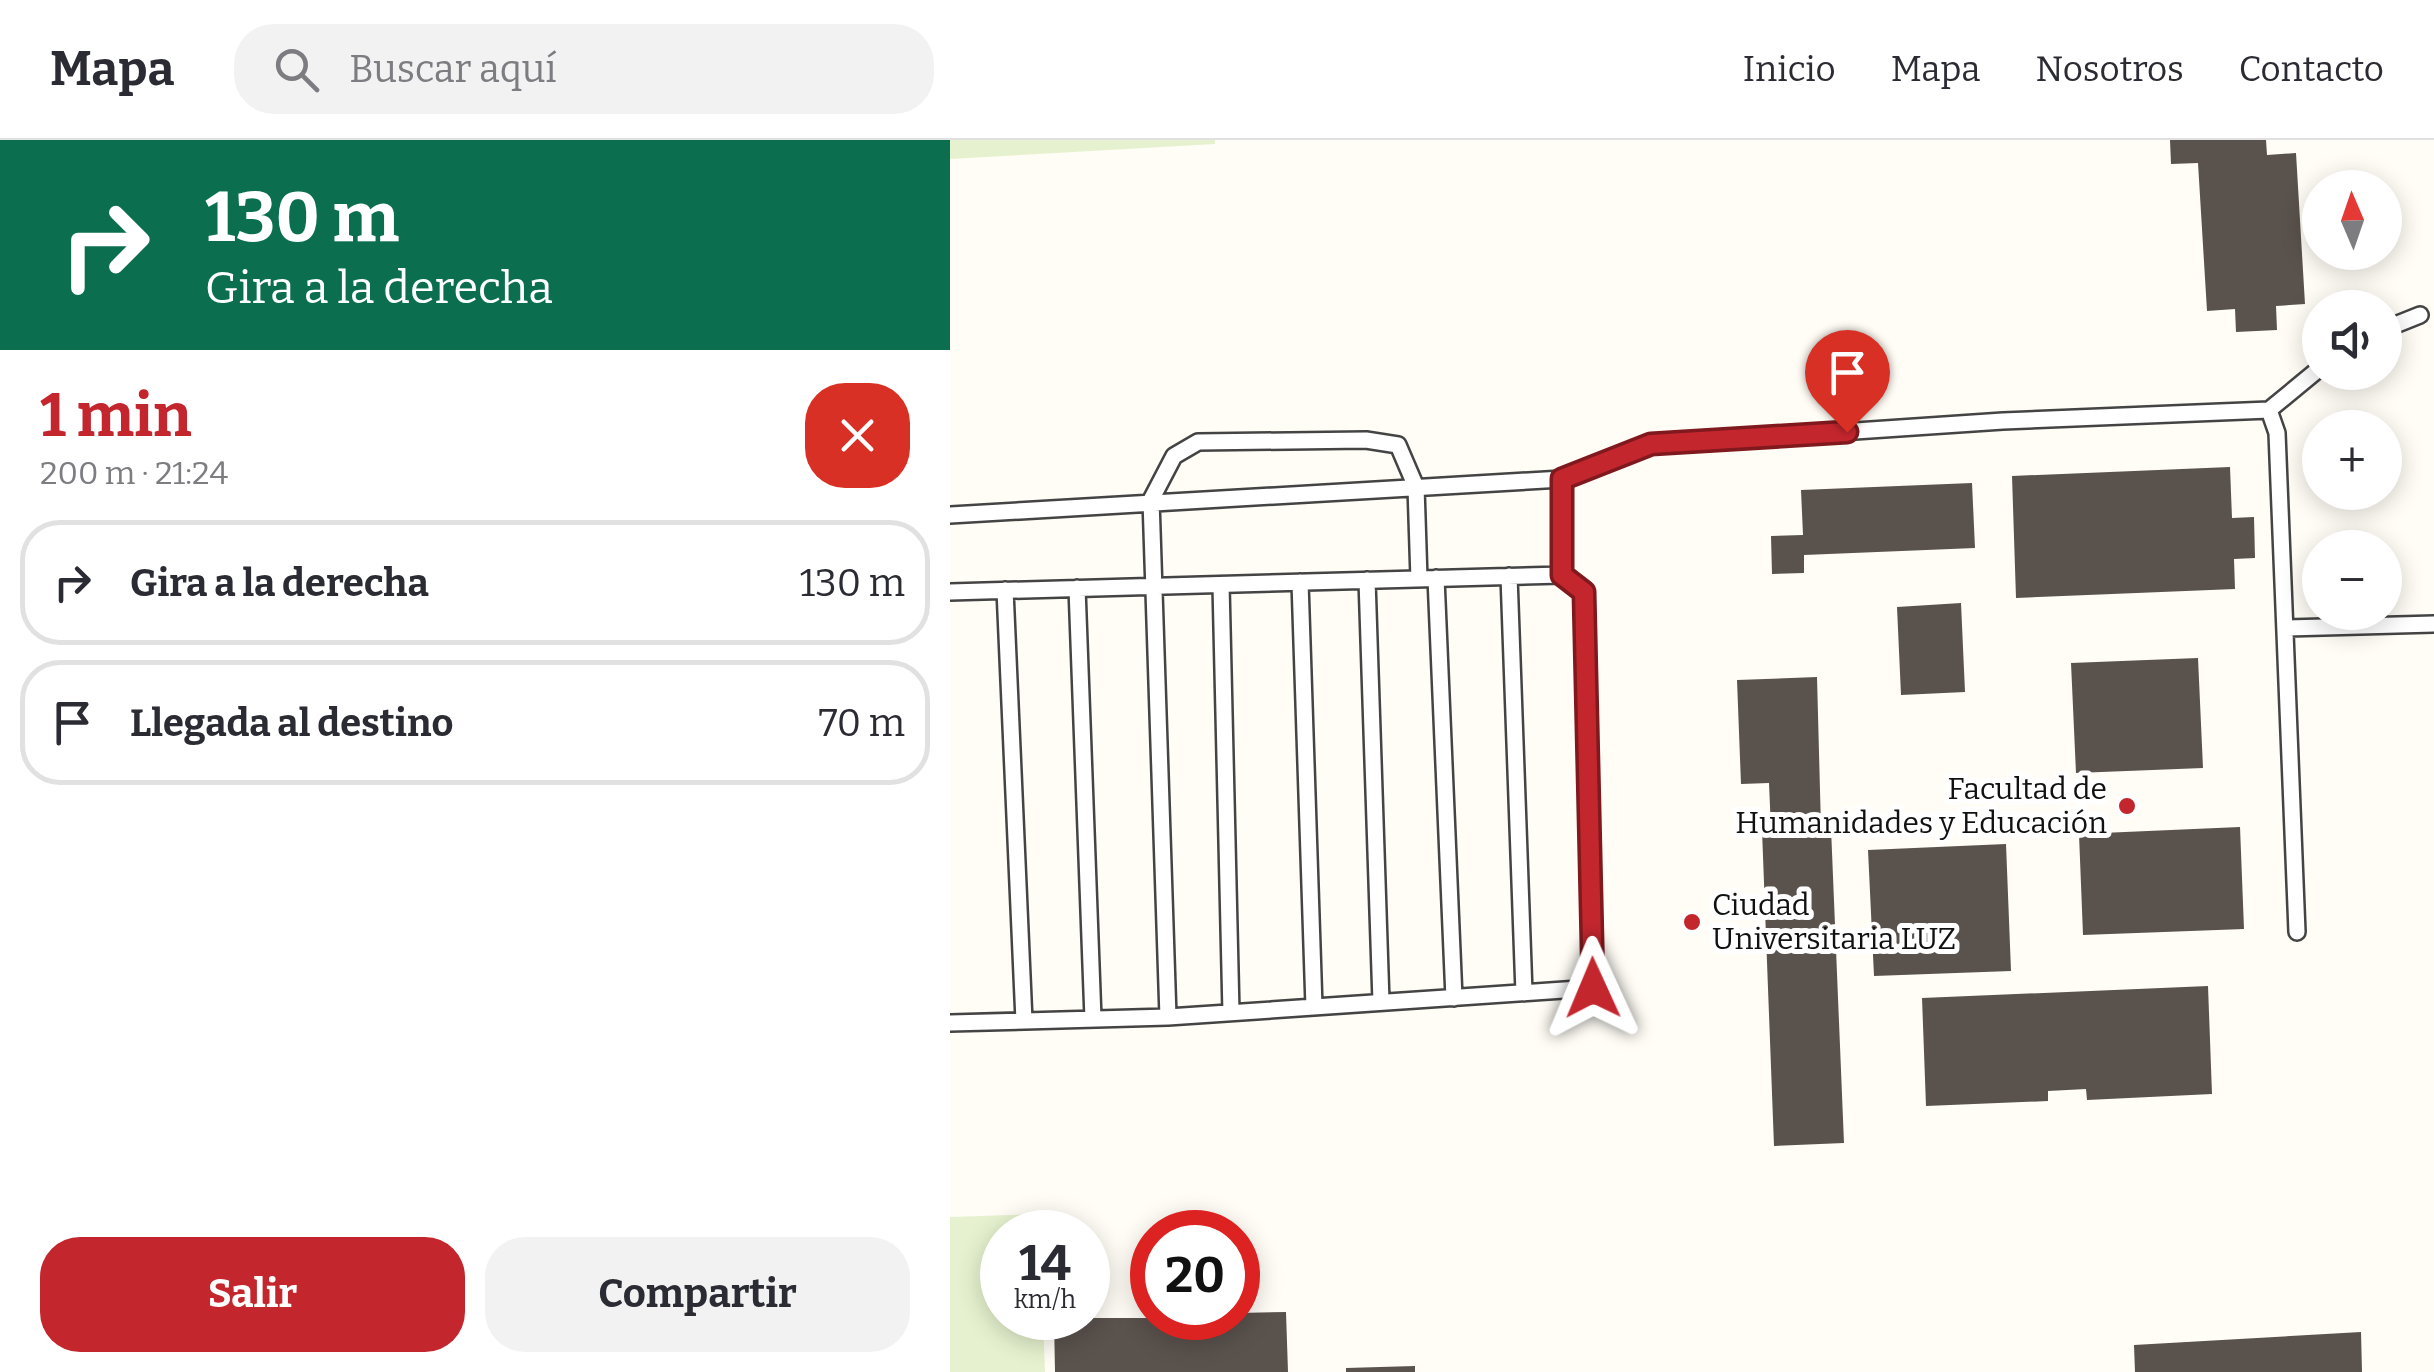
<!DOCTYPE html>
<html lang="es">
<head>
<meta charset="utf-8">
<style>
  :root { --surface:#fff; --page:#f2f2f3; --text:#2b2b33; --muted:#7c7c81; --line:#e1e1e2; --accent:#c4262e }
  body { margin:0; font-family:Bitter,serif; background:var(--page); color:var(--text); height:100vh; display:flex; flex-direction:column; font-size:38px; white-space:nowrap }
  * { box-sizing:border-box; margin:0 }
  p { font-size:32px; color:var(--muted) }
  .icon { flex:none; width:55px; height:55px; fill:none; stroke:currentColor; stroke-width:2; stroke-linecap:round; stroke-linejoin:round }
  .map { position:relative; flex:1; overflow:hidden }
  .panel { display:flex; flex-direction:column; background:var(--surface); width:950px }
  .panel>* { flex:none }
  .banner { background:#0b6e4f; color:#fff; overflow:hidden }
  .needle { width:65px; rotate:358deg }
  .fabs { position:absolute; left:1352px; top:30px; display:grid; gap:20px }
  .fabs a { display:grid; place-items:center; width:100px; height:100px; border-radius:50%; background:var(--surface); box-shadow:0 5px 25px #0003; font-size:50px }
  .speed { position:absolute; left:30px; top:1070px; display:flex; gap:20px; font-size:50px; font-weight:700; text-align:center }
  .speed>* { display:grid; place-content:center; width:130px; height:130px; border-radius:50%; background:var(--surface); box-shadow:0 5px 25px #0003; line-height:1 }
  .speed small { font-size:25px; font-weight:400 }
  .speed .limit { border:15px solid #d22; background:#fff; color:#111 }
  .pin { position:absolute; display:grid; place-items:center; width:85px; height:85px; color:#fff; margin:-102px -42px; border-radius:50% 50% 50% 0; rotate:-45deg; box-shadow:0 0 10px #0007 }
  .pin .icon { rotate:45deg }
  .me { position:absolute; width:110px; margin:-55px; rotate:359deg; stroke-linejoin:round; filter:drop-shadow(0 0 8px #0008) }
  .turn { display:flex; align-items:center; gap:35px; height:210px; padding:0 40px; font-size:45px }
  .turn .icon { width:130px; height:130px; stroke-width:2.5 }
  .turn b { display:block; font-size:70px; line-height:85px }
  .round { display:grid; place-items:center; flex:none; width:105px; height:105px; border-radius:40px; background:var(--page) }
  .headline { display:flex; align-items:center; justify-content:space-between; height:170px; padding:0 40px }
  h1 { font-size:60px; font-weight:700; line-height:75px; color:var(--accent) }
  .button { display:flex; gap:20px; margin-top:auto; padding:20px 40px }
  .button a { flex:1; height:115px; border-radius:40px; background:var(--accent); color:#fff; font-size:40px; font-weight:700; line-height:115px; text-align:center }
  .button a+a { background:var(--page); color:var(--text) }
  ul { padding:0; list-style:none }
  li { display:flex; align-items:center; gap:30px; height:125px; margin:0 20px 15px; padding:0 20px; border:5px solid var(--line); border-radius:40px }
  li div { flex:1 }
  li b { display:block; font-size:38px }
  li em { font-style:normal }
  header { display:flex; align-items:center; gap:60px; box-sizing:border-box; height:140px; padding:0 50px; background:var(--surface); border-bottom:2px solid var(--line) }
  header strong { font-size:48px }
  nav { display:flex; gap:55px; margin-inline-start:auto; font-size:35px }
  .search { width:700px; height:90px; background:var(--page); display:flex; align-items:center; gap:25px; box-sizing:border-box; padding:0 35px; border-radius:40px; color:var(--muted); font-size:38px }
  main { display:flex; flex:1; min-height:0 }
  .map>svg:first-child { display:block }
  .pitch { fill:#e6f2cf }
  .building { fill:#5a524d }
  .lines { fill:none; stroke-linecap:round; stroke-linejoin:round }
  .lane-casing { stroke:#444; stroke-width:20 }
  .lane { stroke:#fff; stroke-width:15 }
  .route-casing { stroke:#7f191e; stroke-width:25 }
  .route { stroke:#c4262e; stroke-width:18 }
  .poi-dot { fill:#c4262e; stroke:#fff; stroke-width:4 }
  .labels { text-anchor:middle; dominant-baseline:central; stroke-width:10; stroke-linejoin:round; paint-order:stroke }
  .poi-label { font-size:30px; fill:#111; stroke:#fff; text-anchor:end }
</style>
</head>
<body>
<header>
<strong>Mapa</strong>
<div class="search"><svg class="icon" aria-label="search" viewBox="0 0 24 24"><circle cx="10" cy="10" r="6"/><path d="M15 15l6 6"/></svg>Buscar aquí</div>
<nav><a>Inicio</a><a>Mapa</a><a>Nosotros</a><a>Contacto</a></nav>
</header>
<main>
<section class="panel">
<div class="banner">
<div class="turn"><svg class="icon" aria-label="right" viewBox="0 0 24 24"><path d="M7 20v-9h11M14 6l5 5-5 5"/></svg><div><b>130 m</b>Gira a la derecha</div></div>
</div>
<div class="headline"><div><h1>1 min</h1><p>200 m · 21:24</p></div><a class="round" style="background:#d93025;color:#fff"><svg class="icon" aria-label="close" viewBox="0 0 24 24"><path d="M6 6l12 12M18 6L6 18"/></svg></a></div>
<ul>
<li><svg class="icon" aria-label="right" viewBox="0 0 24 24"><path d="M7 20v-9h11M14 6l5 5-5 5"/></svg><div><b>Gira a la derecha</b></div><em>130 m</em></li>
<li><svg class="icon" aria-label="arrive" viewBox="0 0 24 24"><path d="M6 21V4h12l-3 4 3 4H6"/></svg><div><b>Llegada al destino</b></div><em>70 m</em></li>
</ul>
<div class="button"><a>Salir</a><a>Compartir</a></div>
</section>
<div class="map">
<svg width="1484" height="1232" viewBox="0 0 1484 1232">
  <rect width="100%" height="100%" fill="#fffdf5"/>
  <path class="pitch" d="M0,0h265v4l-265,15z
    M89,1074l1,18h-38v86h41l2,54h-95v-155z"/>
  <path class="building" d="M1220,0h96l1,15 29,-2 9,151 -29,2 1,24 -41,2 -1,-23 -28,2 -9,-148 -27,1z
    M1280,327l2,51 22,-1 1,41 -21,1 1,30 -219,9 -4,-122z
    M1022,343l3,65 -171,7v18l-32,1 -1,-38 32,-1 -2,-45z
    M1011,463l4,89 -64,3 -4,-88z
    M1248,518l5,110 -127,5 -5,-110z
    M867,537l4,151h10l13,315 -70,3 -12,-316h9l-2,-47 -28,1 -4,-104z
    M1290,687l4,102 -161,6 -4,-101z
    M1056,704l5,127 -137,5 -6,-126z
    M1258,846l4,108 -125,6 -1,-11 -38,2v10l-122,5 -4,-108z
    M336,1172l2,60h-233l-1,-54h184v-5z
    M1411,1192l1,40h-227l-1,-27z
    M465,1226v6h-69v-4z"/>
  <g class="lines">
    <g class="lane-casing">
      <path id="lane" d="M1435,189l35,-14
        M1319,270l8,23 20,499
        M0,375l612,-36 89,-34 352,-24 266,-11 51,-42
        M559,436l15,417
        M486,438l18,420
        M417,440l14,422
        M350,442l14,425
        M271,445l10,428
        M127,448l16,431
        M55,450l19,431
        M0,452l612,-17v-96
        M1337,488l147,-4
        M218,877l-17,-517 23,-44 24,-14 168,-2 32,5 18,42 3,92
        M0,883l218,-6 425,-29 -9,-396 -22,-17"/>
    </g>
    <use href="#lane" class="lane"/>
  </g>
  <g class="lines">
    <g class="route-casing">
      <path id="route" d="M643,848l-9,-396 -22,-17v-96l89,-35 196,-12"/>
    </g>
    <use href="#route" class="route"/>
  </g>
  <g class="poi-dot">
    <circle cx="1177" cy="666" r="10"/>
    <circle cx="742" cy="782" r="10"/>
  </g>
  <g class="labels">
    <g class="poi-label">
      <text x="1157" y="649">Facultad de<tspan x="1157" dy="34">Humanidades y Educación</tspan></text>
      <text x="762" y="765" text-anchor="start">Ciudad<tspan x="762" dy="34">Universitaria LUZ</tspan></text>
    </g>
  </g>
</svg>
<div class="fabs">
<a><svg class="needle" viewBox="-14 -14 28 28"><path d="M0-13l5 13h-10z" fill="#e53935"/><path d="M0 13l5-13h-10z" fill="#7c7c81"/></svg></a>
<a><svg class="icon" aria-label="sound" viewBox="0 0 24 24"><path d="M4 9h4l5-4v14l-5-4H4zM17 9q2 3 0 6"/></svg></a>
<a>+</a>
<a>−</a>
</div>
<div class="speed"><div>14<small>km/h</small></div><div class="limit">20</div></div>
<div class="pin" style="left:897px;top:292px;background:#d93025"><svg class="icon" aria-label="arrive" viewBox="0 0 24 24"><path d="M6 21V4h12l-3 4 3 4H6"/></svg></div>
<svg class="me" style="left:643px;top:848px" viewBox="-20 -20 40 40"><path d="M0-17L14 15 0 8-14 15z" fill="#c4262e" stroke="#fff" stroke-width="4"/></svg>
</div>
</main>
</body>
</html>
